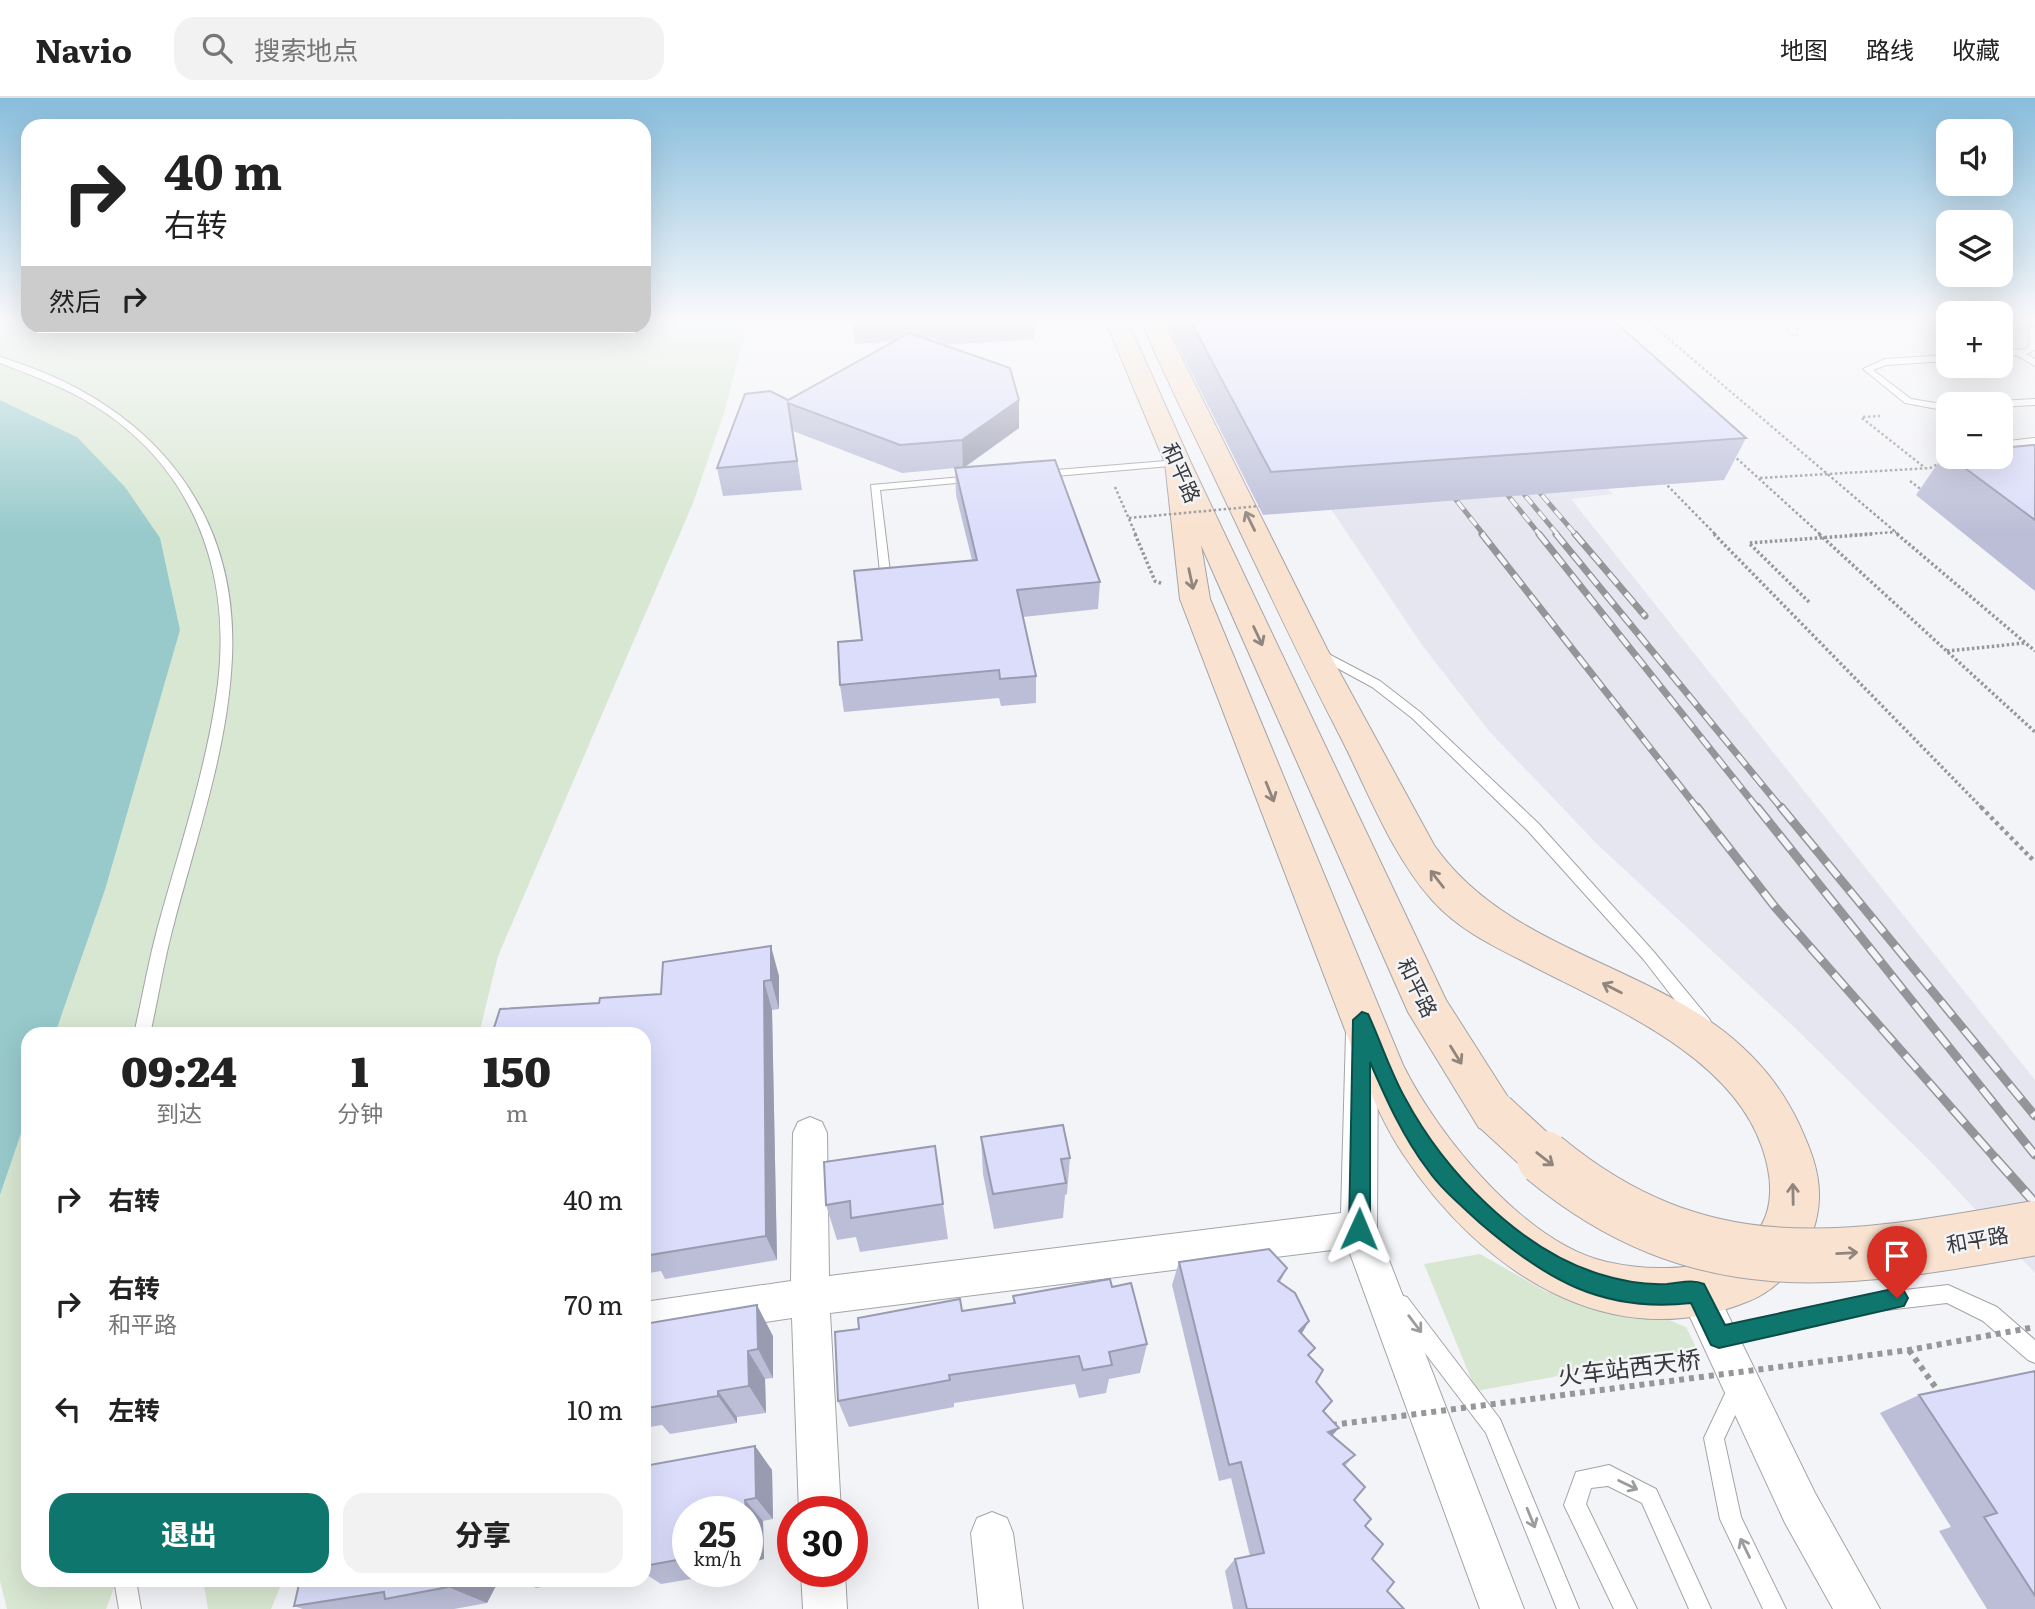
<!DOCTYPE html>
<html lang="zh">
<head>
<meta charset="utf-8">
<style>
  :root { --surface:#fff; --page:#f2f2f2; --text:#222; --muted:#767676; --line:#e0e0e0; --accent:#0f766e }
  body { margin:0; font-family:Literata,"Noto Sans SC",serif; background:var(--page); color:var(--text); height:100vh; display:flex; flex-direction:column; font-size:26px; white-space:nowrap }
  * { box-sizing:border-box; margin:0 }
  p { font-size:23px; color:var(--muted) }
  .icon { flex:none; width:38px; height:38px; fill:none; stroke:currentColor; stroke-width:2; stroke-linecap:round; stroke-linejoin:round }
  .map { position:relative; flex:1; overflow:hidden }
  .sheet { position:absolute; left:21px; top:929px; width:630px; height:560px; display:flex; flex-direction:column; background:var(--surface); border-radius:21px; box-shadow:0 7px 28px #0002 }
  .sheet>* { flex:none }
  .banner { position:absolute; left:21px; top:21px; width:630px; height:214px; border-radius:21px; box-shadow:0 7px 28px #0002; background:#fff; color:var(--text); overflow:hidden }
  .tools { position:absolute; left:1936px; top:21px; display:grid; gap:14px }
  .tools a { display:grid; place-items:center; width:77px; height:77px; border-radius:14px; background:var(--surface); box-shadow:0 7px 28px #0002; font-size:35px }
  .speed { position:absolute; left:672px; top:1398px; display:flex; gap:14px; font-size:35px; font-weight:700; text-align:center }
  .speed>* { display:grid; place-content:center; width:91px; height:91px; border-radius:50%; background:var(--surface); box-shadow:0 7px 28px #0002; line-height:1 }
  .speed small { font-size:18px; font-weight:400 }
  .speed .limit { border:10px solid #d22; background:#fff; color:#111 }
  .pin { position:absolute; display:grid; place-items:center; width:60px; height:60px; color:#fff; margin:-72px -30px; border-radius:50% 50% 50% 0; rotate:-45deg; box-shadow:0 0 7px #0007 }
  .pin .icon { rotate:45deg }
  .me { position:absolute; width:77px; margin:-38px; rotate:1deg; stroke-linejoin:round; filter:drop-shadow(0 0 5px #0008) }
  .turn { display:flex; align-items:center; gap:24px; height:147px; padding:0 28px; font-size:32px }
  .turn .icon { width:91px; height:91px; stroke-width:2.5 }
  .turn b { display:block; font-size:49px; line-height:60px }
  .then { display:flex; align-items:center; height:66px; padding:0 28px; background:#0003; gap:14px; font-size:26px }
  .eta { display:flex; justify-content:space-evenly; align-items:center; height:119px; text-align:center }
  .eta b { font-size:42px; font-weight:800; line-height:49px }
  .button { display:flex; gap:14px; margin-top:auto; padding:14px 28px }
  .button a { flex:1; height:80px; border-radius:21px; background:var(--accent); color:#fff; font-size:28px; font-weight:800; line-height:80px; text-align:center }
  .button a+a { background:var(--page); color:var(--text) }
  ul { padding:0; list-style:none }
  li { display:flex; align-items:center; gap:21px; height:105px; padding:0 28px }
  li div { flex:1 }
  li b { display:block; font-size:26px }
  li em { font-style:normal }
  header { display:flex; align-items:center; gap:42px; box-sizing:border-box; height:98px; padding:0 35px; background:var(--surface); border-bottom:2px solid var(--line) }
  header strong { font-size:33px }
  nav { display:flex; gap:38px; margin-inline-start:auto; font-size:24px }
  .search { width:490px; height:63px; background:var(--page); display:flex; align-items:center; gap:18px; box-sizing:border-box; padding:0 24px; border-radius:21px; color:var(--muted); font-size:26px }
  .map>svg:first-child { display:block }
  .built { fill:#e6e6f1 }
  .green { fill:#d8e7d1 }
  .water { fill:#98cacb }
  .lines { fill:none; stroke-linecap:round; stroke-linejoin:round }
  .lane-casing { stroke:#a4a4a8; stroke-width:2 }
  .street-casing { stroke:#a4a4a8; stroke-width:2 }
  .secondary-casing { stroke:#a4a4a8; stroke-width:2 }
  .path-far3 { stroke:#96979a; stroke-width:2.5; stroke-dasharray:2.5 2.5; stroke-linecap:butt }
  .path-far2 { stroke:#96979a; stroke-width:3.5; stroke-dasharray:2.5 2.5; stroke-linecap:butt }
  .path-far1 { stroke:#96979a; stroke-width:4.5; stroke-dasharray:3.5 3.5; stroke-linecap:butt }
  .path { stroke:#96979a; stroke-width:6; stroke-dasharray:5 5; stroke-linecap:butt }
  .lane { fill:#fff; fill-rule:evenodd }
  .street { fill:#fff; fill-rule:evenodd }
  .secondary { fill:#f9e2cf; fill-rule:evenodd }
  .rail-far3-casing { stroke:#949598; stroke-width:5 }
  .rail-far2-casing { stroke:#949598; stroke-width:7 }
  .rail-far1-casing { stroke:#949598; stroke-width:9 }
  .rail-casing { stroke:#949598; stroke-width:10 }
  .rail-far3 { stroke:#f3f4f8; stroke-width:3.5; stroke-dasharray:10; stroke-linecap:butt }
  .rail-far2 { stroke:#f3f4f8; stroke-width:4.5; stroke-dasharray:13; stroke-linecap:butt }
  .rail-far1 { stroke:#f3f4f8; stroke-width:6; stroke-dasharray:18; stroke-linecap:butt }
  .rail { stroke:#f3f4f8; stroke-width:7; stroke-dasharray:22; stroke-linecap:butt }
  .secondary-bridge-far1-casing { stroke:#a4a4a8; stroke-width:44; stroke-linecap:butt }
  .secondary-bridge-casing { stroke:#a4a4a8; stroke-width:56; stroke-linecap:butt }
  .path-bridge-far1 { stroke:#96979a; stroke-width:2.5; stroke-dasharray:2.5 2.5; stroke-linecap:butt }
  .path-bridge { stroke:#96979a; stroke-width:6; stroke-dasharray:5 5; stroke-linecap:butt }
  .secondary-bridge-far1 { stroke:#f9e2cf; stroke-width:42 }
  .secondary-bridge { stroke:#f9e2cf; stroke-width:54 }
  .wall { fill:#bcbed8; fill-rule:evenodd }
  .shaded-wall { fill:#999bb0 }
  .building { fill:#dbddfb; stroke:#999bb0; stroke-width:2 }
  .oneway { stroke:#90867e }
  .oneway2 { stroke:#9c9c9e }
  .route { fill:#0f766e; stroke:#0a4d48; stroke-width:2 }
  .labels { text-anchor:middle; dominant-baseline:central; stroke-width:5; stroke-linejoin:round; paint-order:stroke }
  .street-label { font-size:21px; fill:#3a3a3c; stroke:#f3f4f8 }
  .near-street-label { font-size:24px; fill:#3a3a3c; stroke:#f3f4f8 }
</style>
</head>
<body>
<header>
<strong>Navio</strong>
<div class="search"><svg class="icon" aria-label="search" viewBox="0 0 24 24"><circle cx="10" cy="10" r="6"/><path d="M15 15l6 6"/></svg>搜索地点</div>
<nav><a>地图</a><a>路线</a><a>收藏</a></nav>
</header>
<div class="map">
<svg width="2035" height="1511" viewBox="0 0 2035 1511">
  <rect width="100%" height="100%" fill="#f3f4f8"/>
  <path class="built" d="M1454,224l159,172 -42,5 464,581v193l-104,-111 -138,-136 -196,-182 -108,-113 -67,-86 -109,-163z"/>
  <path class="green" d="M0,224h28v4h616v-4h99l2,11 -21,80 -31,90 -195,453 -19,78h-424l50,-144 75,-261 -103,-192 -77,-37z
    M28,1015v467h89l-11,29h-99l-7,-28v-386z
    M1480,1156l67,38 72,7 67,28 12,24 -222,40 -52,-127z
    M203,1482h80l-12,29h-63z"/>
  <path class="water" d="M0,302l77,37 48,50 35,51 20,92 -75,260 -50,144h-27v79l-28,82z"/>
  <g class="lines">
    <g class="lane-casing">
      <path id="lane" d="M1791,224h8l-3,6 1,7 -7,-2 -2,-5z
        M2030,229h5v23l-9,4 9,5v7l-19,-11 -16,2v-6l26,-2 3,-3z
        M1948,257v6l-62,4 -13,5 38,29 37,6v6l-43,-8 -42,-34 22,-10z
        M0,259c143,43 239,146 232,300 -4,94 -37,184 -60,274 -9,34 -14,69 -22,103h-16c8,-35 14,-70 23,-104 21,-77 47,-153 59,-232 19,-122 -21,-236 -133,-299 -27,-15 -55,-25 -83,-36z
        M2035,301v6l-35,2v-3h-5l5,-3z
        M2035,340v6l-35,4v-6z
        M1178,362l5,3 -2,2 -137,12 -5,-3 5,-3z
        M974,378l4,1v4l-98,9 11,90 -6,3 -4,-1 -10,-97z
        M1319,551l61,32 40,31 118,111 116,129 56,68 2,5 -2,5 -6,2 -6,-2 -54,-70 -116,-129 -116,-113 -40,-31 -57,-31 -2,-3z
        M1948,1187l49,22 38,33v23l-7,-3 -45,-39 -36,-18 -69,8 -158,36 -7,-3 -3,-7 3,-7 7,-3 158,-34z
        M1400,1197l7,2 93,122 79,190h-22l-71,-176 -93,-122 -2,-7 2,-7z
        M1737,1282l7,3 3,7 -23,49 17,78 45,92h-23l-43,-90 -16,-81 26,-55z
        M1609,1367l47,24 55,120h-22l-47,-106 -34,-17 -17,2 -5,16 51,105h-23l-50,-104 12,-33z
        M114,1482h22l5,29h-22z"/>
    </g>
    <g class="street-casing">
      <path id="street" d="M1362,921l11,4 5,10 -1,196 147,380h-44l-132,-361 -518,65 11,199h-42l-7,-194 -148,22v-38l147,-21 2,-148 5,-11 12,-5 12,5 5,11 2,143 512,-63 5,-180 5,-10z
        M1697,1174l13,6 105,215 65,116h-47l-48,-86 -107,-232 6,-13z
        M992,1414l15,6 6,15 10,76h-44l-8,-76 6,-15z
        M801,1474h44l2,37h-44z"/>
    </g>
    <g class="secondary-casing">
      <path id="secondary" d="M1106,224h22l63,141 255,537 72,113 -7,15 -16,6 -16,-6 -71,-116 -207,-467 9,54 193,466c35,71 123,179 204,197 84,19 194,-3 155,-115 -32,-94 -156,-142 -237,-185 -34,-17 -67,-33 -93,-62 -41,-46 -64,-109 -91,-162 -46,-89 -88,-179 -131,-270 -23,-48 -48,-97 -68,-146h22l163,327 107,196c92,132 289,117 365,279 11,24 21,48 20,74 -1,43 -31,87 -70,103 -140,58 -270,-32 -346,-147 -18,-27 -30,-56 -43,-85l-180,-470 -15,-136z"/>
    </g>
    <path class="path-far3" d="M1649,224l250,213
      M1863,319l17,-1
      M1862,320l62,49
      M1733,357l88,80
      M1760,380l170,-10 12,-6
      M1910,383l13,10
      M1664,384l52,53
      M1115,389l21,48
      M1850,437l46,-3"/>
    <path class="path-far2" d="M1135,436l20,47 8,3
      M1714,436l269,275
      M1819,436l216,198
      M1897,436l138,117
      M1809,504l-60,-59 124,-9
      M1947,553l78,-8"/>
    <path class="path-far1" d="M1981,709l54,55"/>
    <path class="path" d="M1909,1252l32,45"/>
    <use href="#lane" class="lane"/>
    <use href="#street" class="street"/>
    <use href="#secondary" class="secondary"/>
    <g class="rail-far3-casing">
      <path id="rail-far3" d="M1529,382l47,55
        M1513,383l45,54
        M1498,385l42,52
        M1445,388l39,49"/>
    </g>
    <g class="rail-far2-casing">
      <path id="rail-far2" d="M1482,436l216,275
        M1539,436l219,275
        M1556,436l226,275
        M1575,436l70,82"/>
    </g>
    <g class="rail-far1-casing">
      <path id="rail-far1" d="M1697,709l78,100 222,253
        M1757,709l278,348
        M1781,709l254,309"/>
    </g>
    <g class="rail-casing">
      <path id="rail" d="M1995,1060l40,45"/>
    </g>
    <use href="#rail-far3" class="rail-far3"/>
    <use href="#rail-far2" class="rail-far2"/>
    <use href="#rail-far1" class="rail-far1"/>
    <use href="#rail" class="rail"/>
    <g class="secondary-bridge-far1-casing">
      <path id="secondary-bridge-far1" d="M1495,1015l51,47"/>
    </g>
    <g class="secondary-bridge-casing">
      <path id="secondary-bridge" d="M1544,1060c158,131 304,103 491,70"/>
    </g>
    <path class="path-bridge-far1" d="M1129,420l131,-12"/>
    <path class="path-bridge" d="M1332,1327l577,-75 126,-23"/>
    <use href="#secondary-bridge-far1" class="secondary-bridge-far1"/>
    <use href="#secondary-bridge" class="secondary-bridge"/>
  </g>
  <path class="wall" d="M852,224h182v17l-91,6 76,55v28l-55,40 136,114 -2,27 -75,8 13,59v27l-35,3 -2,-8 -155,14 -4,-27 22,-45 110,-80 -16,-65 -1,-27 -53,5 -109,-42 9,59 -79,6 -6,-28 71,-68 106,-59 -39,3zM936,240l1,5 -11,-4z
    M1166,224h449l131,116 -22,42 -461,35z
    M2035,347v146l-119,-96 29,-42h3v4h52z
    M779,878v33l-7,1 5,250 -112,19 -4,-8 -17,3v-240l-45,-31z
    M981,1039l89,21 -3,36 -2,1 -2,23 -69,11 -11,-55z
    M824,1064l119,42 5,35 -88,13 -4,-15 -19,3 -11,-35z
    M1179,1164l108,6 -7,14 30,75 6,25 16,19 -8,11 8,24 23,19 -10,11 9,34 11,26 7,33 15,32 17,18h-171l-8,-38 10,-12 15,-3 -19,-78 -12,3 -47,-196z
    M1112,1189l35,57 -7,29 -31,6 -3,14 -27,5 -4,-14 -121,19v4l-105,20 -11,-26 21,-72 103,-18 51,-7v-8z
    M644,1226l129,12v42l-8,1 1,34 -29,4v6l-67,11 -8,-9 -18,3z
    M2035,1273v238h-48l-48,-78 12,-4 -71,-114 39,-18z
    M755,1348l17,24 1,49 -10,2 1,38 -76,-47v60h45l-72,12 -14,-9h-3v-109z
    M300,1482h199l-12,23 -33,6h-151l-9,-3z
    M519,1482h47l-1,3 -29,5z"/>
  <path class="shaded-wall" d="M1019,302v28l-56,40 -1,-28z
    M771,848l8,30v33l-8,-29z
    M764,883l8,29 5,250 -11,-24z
    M757,1207l16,31v42l-15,-29z
    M1309,1223l-12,21 2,-11z
    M748,1253l17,28 1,34 -17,-27z
    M718,1293l19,26v6l-19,-27z
    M1339,1330l-15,17 4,-13z
    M755,1348l17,24 1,49 -17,-21z
    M745,1402l18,21 1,38 -17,5v-52h-1z
    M452,1482h47l-12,23 -39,-16z"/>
  <path class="building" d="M1191,224h424l131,116 -475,34z
    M909,235l101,35 9,32 -57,40 -62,5 -112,-42 9,58 -80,7 28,-74 25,-3 18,9z
    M2035,347v75l-85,-63h50v-9z
    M1055,362l45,122 -83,8 19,86 -36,3 -1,-9 -159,15 -2,-43 24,-2 -8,-69 123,-11 -22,-92z
    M771,848v34l-7,1 2,255 -116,19v-8l-6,1v-214h-152l8,-25 99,-6 1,-5 61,-4 2,-32z
    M1063,1027l7,33 -9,1 5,24 -73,11 -12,-57z
    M935,1048l8,58 -92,14 -1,-17 -24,4 -2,-43z
    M1269,1151l18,19 -9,13 17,12 14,28 -10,10 16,17 -7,7 15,15 -7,12 16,19 -9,10 16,17 -11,4 27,23 -12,9 22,23 -11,13 17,19 -6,7 18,18 -11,15 22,23 -7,9 17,18h-157l-12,-50 29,-6 -23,-91 -12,3 -50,-203z
    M1110,1181l2,8 19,-4 16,61 -38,8 3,13 -29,5 -4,-14 -130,19 1,5 -112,21 -3,-69 24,-3 -1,-11 102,-19 2,12 53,-8 -2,-7z
    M757,1207l1,44 -10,2 1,35 -31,5v5l-71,12v-11l-3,1v-74z
    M2035,1273v225l-51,-79 13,-4 -78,-118z
    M755,1348l1,52 -11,2 1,12h-58v46l-44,8v-100z
    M300,1482h152l-4,7 -63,12 -1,-7 -90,14z"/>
  <defs><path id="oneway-shaft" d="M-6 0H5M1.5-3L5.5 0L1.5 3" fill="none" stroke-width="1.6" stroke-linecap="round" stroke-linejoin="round" transform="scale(1.75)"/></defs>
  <g class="oneway">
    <use href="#oneway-shaft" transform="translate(1250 423) rotate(-116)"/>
    <use href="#oneway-shaft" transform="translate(1191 481) rotate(78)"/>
    <use href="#oneway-shaft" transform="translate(1258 538) rotate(65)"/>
    <use href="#oneway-shaft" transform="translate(1270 694) rotate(68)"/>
    <use href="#oneway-shaft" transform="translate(1437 781) rotate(-128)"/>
    <use href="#oneway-shaft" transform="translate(1612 890) rotate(-153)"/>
    <use href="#oneway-shaft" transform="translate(1456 957) rotate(58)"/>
    <use href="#oneway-shaft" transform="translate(1545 1061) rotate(38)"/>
    <use href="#oneway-shaft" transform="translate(1793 1096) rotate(-91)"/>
    <use href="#oneway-shaft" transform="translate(1847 1155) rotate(-3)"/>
  </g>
  <g class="oneway2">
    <use href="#oneway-shaft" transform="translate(1415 1226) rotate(53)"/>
    <use href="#oneway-shaft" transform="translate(1628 1387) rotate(26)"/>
    <use href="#oneway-shaft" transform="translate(1531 1420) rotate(68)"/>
    <use href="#oneway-shaft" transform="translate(1745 1450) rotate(-116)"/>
  </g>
  <linearGradient id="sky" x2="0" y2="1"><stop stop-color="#88bddc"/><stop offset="0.51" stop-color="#fafafc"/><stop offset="1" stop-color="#fafafc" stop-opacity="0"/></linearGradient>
  <rect width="2035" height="435" fill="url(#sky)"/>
  <path class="route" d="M1362,914l6,2c13,28 22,57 37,84 39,73 114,151 194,176 22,7 45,11 68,10 13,-1 25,-5 37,0l21,41 172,-37 7,3 4,7 -4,8 -185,42 -8,-3 -20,-42c-89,10 -146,-24 -211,-80 -18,-17 -38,-33 -52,-53 -25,-33 -42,-71 -58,-108v167l-3,7 -8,3 -7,-3 -3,-7 4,-209z"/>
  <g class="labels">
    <g class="street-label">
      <text transform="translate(1183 374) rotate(66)">和平路</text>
      <text transform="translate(1419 889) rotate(64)">和平路</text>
      <text transform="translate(1977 1140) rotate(-10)">和平路</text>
    </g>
    <g class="near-street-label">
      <text transform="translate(1629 1268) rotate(-7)">火车站西天桥</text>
    </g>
  </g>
</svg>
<div class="tools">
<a><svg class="icon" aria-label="sound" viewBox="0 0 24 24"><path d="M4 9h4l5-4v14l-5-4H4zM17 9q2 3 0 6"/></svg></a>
<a><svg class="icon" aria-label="layers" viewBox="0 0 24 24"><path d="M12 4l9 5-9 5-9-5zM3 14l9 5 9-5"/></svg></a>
<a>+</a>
<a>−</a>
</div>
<div class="speed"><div>25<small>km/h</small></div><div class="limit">30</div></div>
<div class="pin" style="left:1897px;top:1200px;background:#d93025"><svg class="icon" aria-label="arrive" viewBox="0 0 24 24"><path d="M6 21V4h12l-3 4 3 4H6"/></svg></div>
<svg class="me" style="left:1359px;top:1131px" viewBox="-20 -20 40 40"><path d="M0-17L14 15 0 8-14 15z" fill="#0f766e" stroke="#fff" stroke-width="4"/></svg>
<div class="banner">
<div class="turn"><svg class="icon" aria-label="right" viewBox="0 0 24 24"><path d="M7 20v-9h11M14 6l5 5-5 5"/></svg><div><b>40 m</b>右转</div></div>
<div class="then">然后<svg class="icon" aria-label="right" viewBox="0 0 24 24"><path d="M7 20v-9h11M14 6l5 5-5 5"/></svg></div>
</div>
<section class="sheet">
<div class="eta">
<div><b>09:24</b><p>到达</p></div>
<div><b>1</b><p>分钟</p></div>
<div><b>150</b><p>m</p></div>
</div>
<ul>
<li><svg class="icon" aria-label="right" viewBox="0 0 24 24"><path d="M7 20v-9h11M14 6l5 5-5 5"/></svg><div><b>右转</b></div><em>40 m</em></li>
<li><svg class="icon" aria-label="right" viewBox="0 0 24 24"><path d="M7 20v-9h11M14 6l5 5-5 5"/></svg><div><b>右转</b><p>和平路</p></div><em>70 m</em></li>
<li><svg class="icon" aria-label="left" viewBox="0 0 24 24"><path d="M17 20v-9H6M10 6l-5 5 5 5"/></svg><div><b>左转</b></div><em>10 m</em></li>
</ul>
<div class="button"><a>退出</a><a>分享</a></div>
</section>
</div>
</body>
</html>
